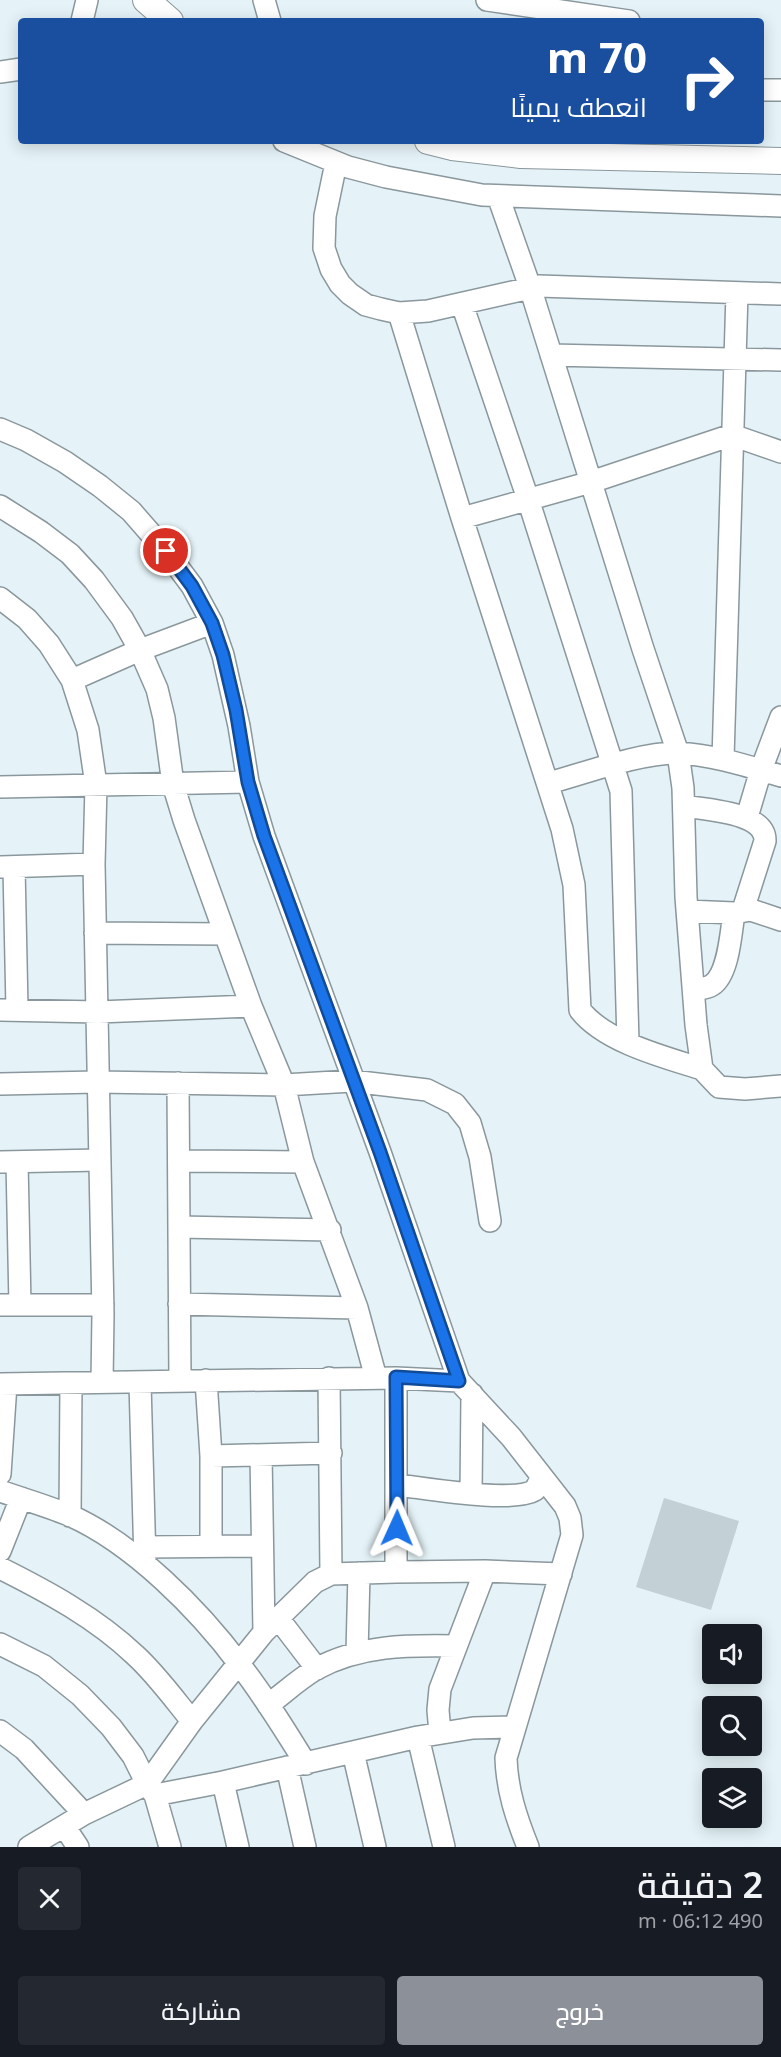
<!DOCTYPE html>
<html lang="ar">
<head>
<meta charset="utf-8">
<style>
  :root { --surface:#171b24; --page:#242831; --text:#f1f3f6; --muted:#9ea1a6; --accent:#8c9099 }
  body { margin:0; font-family:"Noto Sans",Cairo,sans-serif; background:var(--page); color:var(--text); direction:rtl; height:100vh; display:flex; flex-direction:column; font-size:22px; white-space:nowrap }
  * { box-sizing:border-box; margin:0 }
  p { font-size:20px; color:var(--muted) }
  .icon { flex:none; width:33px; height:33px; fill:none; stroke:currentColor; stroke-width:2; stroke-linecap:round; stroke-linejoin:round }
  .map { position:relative; height:1847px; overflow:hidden; direction:ltr }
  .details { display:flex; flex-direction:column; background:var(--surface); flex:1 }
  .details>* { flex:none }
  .top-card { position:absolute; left:18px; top:18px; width:746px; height:126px; border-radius:6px; box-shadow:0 3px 15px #0003; direction:rtl; background:#1a4fa0; color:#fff; overflow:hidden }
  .controls { position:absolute; left:702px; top:1624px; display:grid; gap:12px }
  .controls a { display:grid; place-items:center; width:60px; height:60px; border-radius:6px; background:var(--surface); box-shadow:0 3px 15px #0003; font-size:30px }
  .pin { position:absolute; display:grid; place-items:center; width:51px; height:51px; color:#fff; margin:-26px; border:3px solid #fff; border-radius:50%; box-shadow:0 2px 6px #0007 }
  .me { position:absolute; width:66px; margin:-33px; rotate:1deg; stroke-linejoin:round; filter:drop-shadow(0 0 4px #0008) }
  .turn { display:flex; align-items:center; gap:21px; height:126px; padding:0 18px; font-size:27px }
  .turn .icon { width:78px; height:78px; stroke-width:2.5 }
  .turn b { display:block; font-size:42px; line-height:51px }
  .round { display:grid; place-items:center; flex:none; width:63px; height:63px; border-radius:6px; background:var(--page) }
  .overview { display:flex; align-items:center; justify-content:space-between; height:102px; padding:0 18px }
  h1 { font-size:36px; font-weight:600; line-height:45px }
  .primary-button { display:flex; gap:12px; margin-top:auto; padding:12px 18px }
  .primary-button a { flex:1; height:69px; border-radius:6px; background:var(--accent); color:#fff; font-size:24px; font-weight:600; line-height:69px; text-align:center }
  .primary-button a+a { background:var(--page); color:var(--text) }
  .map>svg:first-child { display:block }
  .building { fill:#c3d0d5 }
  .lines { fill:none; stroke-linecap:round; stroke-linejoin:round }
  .minor-casing { stroke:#8a979c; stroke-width:24 }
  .major-casing { stroke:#8a979c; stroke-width:28 }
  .minor { stroke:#fff; stroke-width:21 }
  .major { stroke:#fff; stroke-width:26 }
  .route-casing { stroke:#114b97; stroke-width:15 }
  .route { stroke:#1a73e8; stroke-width:10 }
</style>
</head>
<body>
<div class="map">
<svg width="781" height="1847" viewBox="0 0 781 1847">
  <rect width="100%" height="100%" fill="#e5f3f8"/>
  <path class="building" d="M664,1498l75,23 -28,89 -75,-23z"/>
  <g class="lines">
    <g class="minor-casing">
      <path id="minor" d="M264,0l6,21
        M487,0l142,21
        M82,21l5,-21
        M0,72l21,-3
        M760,90h21
        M284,141l64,26 38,10 96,18 299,11
        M336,163l-11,53 -1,32 7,21 9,15 10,10 16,11 15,4 18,4 29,-2 111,-25 242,8
        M498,196l32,91 113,362 35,104 5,35 3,109 10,128 6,44 17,18 26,2 36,-3
        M462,304l66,195 93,292 7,251
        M399,313l63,205 100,311 12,56 6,125c25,32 84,47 122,59
        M551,355l230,5
        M0,429l26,11 39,22 35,24 31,25 35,40 26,35 20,37 11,32 16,71 9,56 16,54 116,316 79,229 52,56 54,69 5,12 2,17 -66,223c1,32 10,59 22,89
        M0,506l41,26 29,22 24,26 28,38 18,32 17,39 7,29 9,66 11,36 67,186 33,79 19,77 54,146 19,70
        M462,518l129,-36 141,-47 49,17
        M0,598l27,21 22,25 23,36 16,50 8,55 -2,79 9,450 -1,68
        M72,680l68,-30 72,-27
        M723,759l14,-466
        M549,783c36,-10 94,-31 129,-30 36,2 69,13 103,23
        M0,787l248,-5
        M684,806c22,4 82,6 81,35l-22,69
        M747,817l14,-47 20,-53
        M1,867l93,-3
        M14,867l3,142
        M687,911l47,2 17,-3 30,10
        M95,933l130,1
        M694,990c6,-1 14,-2 18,-5 17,-11 19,-54 22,-72
        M0,1010l98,2 153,-6
        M178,1083l2,298
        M0,1084l97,-2 187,3 68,-4 75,9 28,14 15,19 10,34 10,64
        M179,1161l124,1
        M0,1162l100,-2
        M17,1162l3,143
        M179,1227l151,3
        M179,1304l178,4
        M0,1305h103
        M329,1378l2,196
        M396,1378v194
        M206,1380l5,76v90
        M140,1383l5,179
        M0,1384l396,-6 63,3
        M261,1455l3,177
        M211,1456l120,-3
        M0,1474l6,-90
        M397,1485c28,3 116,19 138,5l7,-13
        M0,1491c23,8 47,15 69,24 64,28 130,95 171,150 24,31 45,65 66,99
        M471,1494l1,-100
        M70,1516l1,-133
        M144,1547l118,-1
        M0,1551l21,-53
        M0,1568c48,24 96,50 135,87 21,19 39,44 57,66
        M278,1618l39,51
        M0,1644l44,22 36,29 31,32 22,29 14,28 8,11 15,52
        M357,1653l2,-80
        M268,1705c16,-12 31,-26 48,-36 44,-24 92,-24 140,-23
        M0,1731l24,18 60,65
        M440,1733l-2,-23 2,-21 45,-118
        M418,1737l26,110
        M353,1752l22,95
        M287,1767l18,80
        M223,1782l15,65
        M155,1795l68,-13 195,-45 55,-9 41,-1
        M64,1826l14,21
        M29,1847l55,-33 63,-30 45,-63 72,-89 51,-50 16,-8 65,-2 89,-1 76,3"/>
    </g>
    <g class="major-casing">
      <path id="major" d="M146,0l24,21
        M428,141l24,6 69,8 260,6"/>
    </g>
    <use href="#minor" class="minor"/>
    <use href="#major" class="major"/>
  </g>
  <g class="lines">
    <g class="route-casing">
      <path id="route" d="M166,551l26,35 20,37 11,32 13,55 12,72 16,54 116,316 79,229 -63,-4 1,151"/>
    </g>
    <use href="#route" class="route"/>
  </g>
</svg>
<div class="controls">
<a><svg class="icon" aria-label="sound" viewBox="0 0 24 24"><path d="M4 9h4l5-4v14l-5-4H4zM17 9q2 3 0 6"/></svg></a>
<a><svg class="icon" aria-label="search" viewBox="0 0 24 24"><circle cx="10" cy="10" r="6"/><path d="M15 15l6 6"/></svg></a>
<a><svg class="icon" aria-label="layers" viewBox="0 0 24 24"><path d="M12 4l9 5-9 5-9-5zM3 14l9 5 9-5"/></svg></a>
</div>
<div class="pin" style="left:166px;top:551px;background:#d93025"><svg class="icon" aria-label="arrive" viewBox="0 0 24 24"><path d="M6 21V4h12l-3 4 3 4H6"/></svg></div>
<svg class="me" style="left:397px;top:1528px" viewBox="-20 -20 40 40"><path d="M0-17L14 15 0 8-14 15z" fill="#1a73e8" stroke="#fff" stroke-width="4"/></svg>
<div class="top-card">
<div class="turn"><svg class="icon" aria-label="right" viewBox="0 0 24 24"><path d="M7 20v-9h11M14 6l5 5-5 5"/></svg><div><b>70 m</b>انعطف يمينًا</div></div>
</div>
</div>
<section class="details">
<div class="overview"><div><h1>2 دقيقة</h1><p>490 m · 06:12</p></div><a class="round"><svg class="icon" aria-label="close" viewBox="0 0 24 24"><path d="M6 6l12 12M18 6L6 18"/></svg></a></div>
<div class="primary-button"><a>خروج</a><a>مشاركة</a></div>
</section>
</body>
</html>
